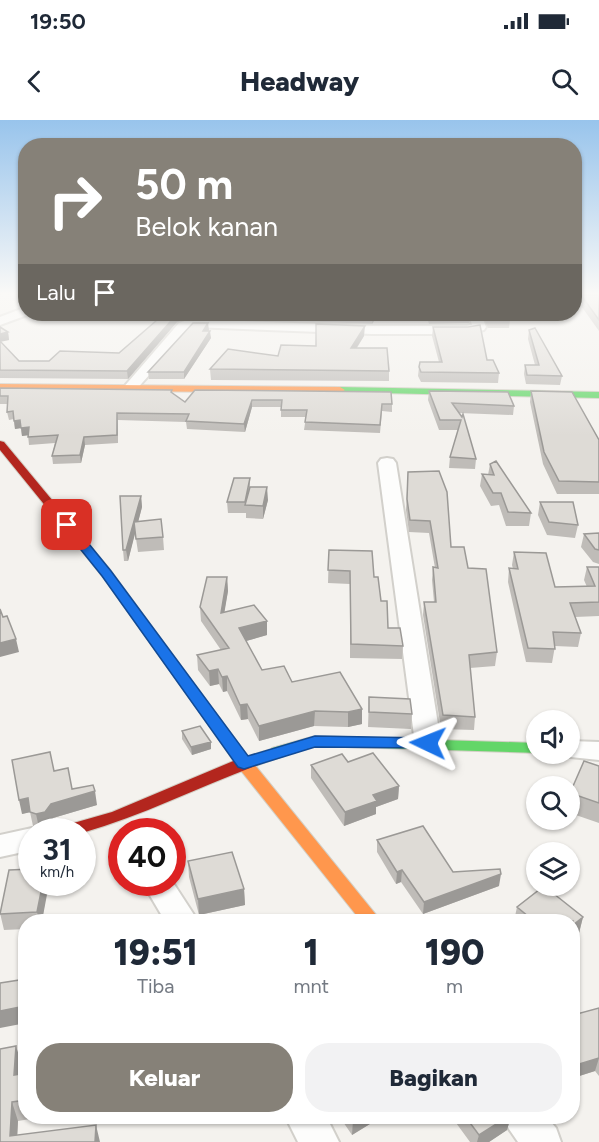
<!DOCTYPE html>
<html lang="id">
<head>
<meta charset="utf-8">
<style>
  :root { --surface:#fff; --page:#f2f2f3; --text:#1f2937; --muted:#747a83; --accent:#868178 }
  body { margin:0; font-family:Figtree,sans-serif; background:var(--page); color:var(--text); height:100vh; display:flex; flex-direction:column; font-size:22px; white-space:nowrap }
  * { box-sizing:border-box; margin:0 }
  p { font-size:20px; color:var(--muted) }
  .icon { flex:none; width:33px; height:33px; fill:none; stroke:currentColor; stroke-width:2; stroke-linecap:round; stroke-linejoin:round }
  .map { position:relative; flex:1; overflow:hidden }
  .panel { position:absolute; left:18px; top:794px; width:562px; height:210px; display:flex; flex-direction:column; background:var(--surface); border-radius:24px; box-shadow:0 2px 4px #0004 }
  .panel>* { flex:none }
  .top-card { position:absolute; left:18px; top:18px; width:564px; height:183px; border-radius:24px; box-shadow:0 2px 4px #0004; background:#868178; color:#fff; overflow:hidden }
  .controls { position:absolute; left:526px; top:590px; display:grid; gap:12px }
  .controls a { display:grid; place-items:center; width:54px; height:54px; border-radius:50%; background:var(--surface); box-shadow:0 2px 4px #0004; font-size:30px }
  .speed { position:absolute; left:18px; top:698px; display:flex; gap:12px; font-size:30px; font-weight:700; text-align:center }
  .speed>* { display:grid; place-content:center; width:78px; height:78px; border-radius:50%; background:var(--surface); box-shadow:0 2px 4px #0004; line-height:1 }
  .speed small { font-size:15px; font-weight:400 }
  .speed .limit { border:9px solid #d22; background:#fff; color:#111 }
  .pin { position:absolute; display:grid; place-items:center; width:51px; height:51px; color:#fff; margin:-26px; border-radius:12px; box-shadow:0 3px 9px #0006 }
  .me { position:absolute; width:66px; margin:-33px; rotate:272deg; stroke-linejoin:round; filter:drop-shadow(0 0 4px #0008) }
  .turn { display:flex; align-items:center; gap:21px; height:126px; padding:0 18px; font-size:27px }
  .turn .icon { width:78px; height:78px; stroke-width:2.5 }
  .turn b { display:block; font-size:42px; line-height:51px }
  .then { display:flex; align-items:center; height:57px; padding:0 18px; background:#0003; gap:12px; font-size:22px }
  .eta { display:flex; justify-content:space-evenly; align-items:center; height:102px; text-align:center }
  .eta b { font-size:36px; font-weight:800; line-height:42px }
  .action { display:flex; gap:12px; margin-top:auto; padding:12px 18px }
  .action a { flex:1; height:69px; border-radius:24px; background:var(--accent); color:#fff; font-size:24px; font-weight:800; line-height:69px; text-align:center }
  .action a+a { background:var(--page); color:var(--text) }
  .status { display:flex; justify-content:space-between; align-items:center; height:42px; padding:0 30px; background:var(--surface); direction:ltr }
  .status svg { height:16px; fill:currentColor }
  header { display:flex; justify-content:space-between; align-items:center; height:78px; padding:0 18px; background:var(--surface); font-size:27px; font-weight:800 }
  .map>svg:first-child { display:block }
  .lines { fill:none; stroke-linecap:round; stroke-linejoin:round }
  .street-casing { stroke:#d2d0cb; stroke-width:4 }
  .fast-casing { stroke:#d3cfc5; stroke-width:2 }
  .slow-casing { stroke:#d3cfc5; stroke-width:2 }
  .jam-casing { stroke:#d3cfc5; stroke-width:2 }
  .street { fill:#fdfdfc; fill-rule:evenodd }
  .fast { fill:#63d668; fill-rule:evenodd }
  .slow { fill:#ff974d; fill-rule:evenodd }
  .jam { fill:#b3261e; fill-rule:evenodd }
  .wall { fill:#bfbcb8 }
  .shaded-wall { fill:#9b9996 }
  .building { fill:#dedbd6; stroke:#9b9996; stroke-width:1.5 }
  .route { fill:#1a73e8; stroke:#114b97; stroke-width:1.5 }
</style>
</head>
<body>
<div class="status"><b>19:50</b><svg viewBox="0 0 49 12"><path d="M0 12V9h3v3zM5 12V6h3v6zM10 12V3h3v9zM15 12V0h3v12zM26 1h20v11H26zM47 4h2v5h-2z"/></svg></div>
<header><svg class="icon" aria-label="back" viewBox="0 0 24 24"><path d="M15 5l-7 7 7 7"/></svg>Headway<svg class="icon" aria-label="search" viewBox="0 0 24 24"><circle cx="10" cy="10" r="6"/><path d="M15 15l6 6"/></svg></header>
<div class="map">
<svg width="599" height="1022" viewBox="0 0 599 1022">
  <rect width="100%" height="100%" fill="#f4f2ee"/>
  <g class="lines">
    <g class="street-casing">
      <path id="street" d="M26,187v7h4l-30,11v-8z
        M469,194h12l5,13 -2,3 -17,4h-95l-180,-7 -58,65 -5,1 -7,-4 57,-66 11,-4 182,7h95l5,-1z
        M387,338l6,1 3,4 45,280 -4,6 -9,3 -9,-3 -4,-6 -37,-280 3,-4z
        M570,621l29,1v18l-38,-4 -2,-3h11z
        M32,708l9,3h-9v19l-32,7v-22z
        M172,761l26,40h-33l-23,-39z
        M285,996h41l13,26h-41z
        M503,996h43l10,12 5,14h-43l-9,-13z"/>
    </g>
    <g class="fast-casing">
      <path id="fast" d="M340,267l259,5v6l-262,-6 -2,-2z
        M315,616l222,7 1,10 -223,-7 -37,11 -6,-1 -2,-4 2,-4z"/>
    </g>
    <g class="slow-casing">
      <path id="slow" d="M0,264l340,3 5,3 -5,3 -340,-3z
        M213,595l5,1 32,43 131,162h-20l-123,-154 -33,-47 3,-4z"/>
    </g>
    <g class="jam-casing">
      <path id="jam" d="M0,321l4,1 107,129 107,145 3,4 -3,4h-10l-105,-147 -103,-127z
        M278,627l6,1 2,4 -2,4c-69,22 -132,57 -202,77v-2h-22l3,-5 49,-14 126,-53z"/>
    </g>
    <use href="#street" class="street"/>
    <use href="#fast" class="fast"/>
    <use href="#slow" class="slow"/>
    <use href="#jam" class="jam"/>
  </g>
  <path class="wall" d="M581,175h18v36l-20,-28z
    M85,194h30v2z
    M164,194h55l-3,4 -26,-1 -13,5 -49,57 -128,-1v-51l8,5 1,8 -9,1 19,20h30l70,-8z
    M264,194h115l-7,10 -72,-3 -36,-4z
    M426,194h44l-1,9 -40,1z
    M482,194h25l3,6 -1,8h-21z
    M433,207l54,33 12,13 -1,10 -77,-1 -3,-6 1,-9 20,-5 -7,-26z
    M209,210l-1,1 3,7 -27,41h-35l-1,-7z
    M529,210l33,46 -2,9 -34,-1 -2,-10 1,-9h10l-7,-26z
    M364,216l-7,12 32,23v10l-178,-1 -1,-11 68,-13 38,-10z
    M0,268l172,5 13,9 10,-12 197,14v8l-10,-1 -2,22 -76,-3 2,-13h-25v-10h-29l-7,25 -58,-3 -1,-7 -68,-2v23l-33,2 -4,18 -28,1 -1,-8 3,-13 -26,2 -1,-10 -6,1 -1,-8 -6,1 -1,-10 -5,1 -2,-8 1,-8h-8z
    M429,271l85,15 -1,9 -54,-2 17,46 -1,10 -26,-1 1,-11 8,-27h-19l-11,-30z
    M531,271l68,49v54h-42l-14,-30 -13,-62z
    M490,344l41,49 -2,13h-23l-7,-21 -8,1 -11,-20 2,-12 6,1z
    M408,352l43,75 17,21 29,84 -2,14 -25,2 5,49 -1,13 -33,-1 -18,-114 1,-13h10l-2,-22 1,-13 2,1 -6,-35 -20,-1 -3,-22z
    M250,358v9l18,13 -5,19 -17,-1v-5h-18l-1,-11z
    M141,376l1,11 -4,15 25,15 1,13 -26,2 -3,-20 -7,29h-4l-1,-11z
    M540,382l38,23 -3,13 -28,-3 -9,-20z
    M599,413v31l-6,-2 -12,-15 3,-13z
    M329,430l45,27 7,24 7,27 15,18 -1,13 -52,-1v-74l-22,-1z
    M514,432l41,35h32l-3,-7 3,-13h12v49l-24,1 6,16 -3,14 -23,-1 -3,17 -26,-1 -18,-80 1,-14 4,1 -1,-4z
    M227,457l1,14 -4,21 43,9v14l-21,6 16,29 100,39v15l-14,3 -34,-1 -55,15 -11,-22 -7,1 -14,-29 -4,1 -4,-8 -9,2 -12,-16 -1,-15 24,-5 -20,-29 -1,-14z
    M369,577l43,17 -1,15 -43,-2z
    M182,611l29,11v7l-19,6 -10,-16z
    M348,642l51,24 -1,13 -22,8v7l-32,12 -33,-48v-13z
    M599,646v57l-29,-10v-20z
    M54,651l18,18 25,16 -44,13 -5,8 -9,2 -6,-2 -3,-14 -8,2z
    M377,720l76,32 46,14 -76,28 -22,-32 -5,2 -19,-32z
    M188,741l56,28 1,16 -46,10 -10,-38z
    M32,762h16l-6,39h-16v8l-22,1 -4,-17z
    M544,766l39,31 -4,16 -6,4v-16h-59l3,-14z
    M599,888v68l-4,-5 -22,7v-63z
    M22,945l-1,9 5,-1v43h22l-30,5 -1,14 -17,7z
    M339,996h40l-1,3 -26,16z
    M451,996h60l-4,14 -18,12h-19z"/>
  <path class="shaded-wall" d="M177,194h13v3l-13,5 -49,57 -1,-8z
    M375,194h4l-7,10v-6z
    M208,203l1,7 -5,8 -1,-7z
    M365,206l-1,10 -14,22 1,-10z
    M210,211l1,7 -27,41v-7z
    M8,212l1,8 -9,2v-8z
    M252,280v7l-7,25 -1,-8z
    M20,300l9,7 1,8 -8,1 -1,-8 -6,1 -1,-8z
    M84,317l1,8 -4,18 -1,-8z
    M267,367l1,13 -5,19v-13z
    M141,376l1,11 -14,54 -2,-11z
    M227,457l1,14 -6,36 -1,-14z
    M267,501v14l-28,8v-15z
    M16,519l3,13 -19,5v-14z
    M218,549l1,15 -9,2 -1,-15z
    M227,556v15l-4,1 -1,-15z
    M247,584l1,15 -7,1 -1,-15z
    M362,589v15l-14,3v-15z
    M315,591l-1,15 -55,15v-15z
    M211,622v7l-19,6 -1,-8z
    M399,666l-1,13 -22,8v7l-32,12 1,-14 28,-17z
    M95,671l2,14 -44,13 -5,8 -9,2 -3,-14 15,-10z
    M28,678l3,14 -9,2 -3,-14z
    M402,750l-1,12 -5,2 1,-12z
    M501,754l-2,12 -76,28 1,-12z
    M43,762h5l1,2 -7,37h-3l-2,-9z
    M244,769l1,16 -46,10 -1,-16z
    M583,797l-4,16 -6,4v-12z
    M26,876v27l-26,5v-17z
    M16,926l6,19 -2,28 -6,-18z
    M599,938l-4,13 -22,7v-4l3,-9z
    M12,982l6,19 -1,21 -7,-6z
    M359,996h20l-1,3 -26,16 1,-15z
    M509,996h2l-4,14 -18,12h-12l2,-7z
    M96,1005l4,17h-5z"/>
  <path class="building" d="M581,175h18v25z
    M164,194h14h-1l-50,57 -127,-1v-29l19,20h30l11,-10 59,2z
    M288,194h87l-3,4 -72,-3z
    M429,194h41v1l-40,1z
    M486,194h21l3,6h-21z
    M193,203h15l-5,8h7l-26,41h-36z
    M316,204l49,2 -14,22h36l2,23 -179,-2 18,-20 50,7 3,-11 35,1z
    M480,205l7,35h6l6,13 -78,-1 -2,-5 1,-5h22l-9,-35h35z
    M0,207l8,5 -8,2z
    M535,208l27,48 -35,-1 -2,-10h14l-10,-35z
    M0,268l172,2 -1,2 14,10 10,-12 196,2 1,12h-10l-2,21 -75,-3 2,-12h-26l1,-10h-30l-8,24 -58,-3 3,-7 -72,-1v22l-33,2 -4,18 -28,1 6,-21 -30,2 1,-10 -8,1 -1,-8 -6,1 -1,-10 -6,1 1,-16h-8z
    M429,271l79,1 6,14 -62,-3 10,14 1,-3 13,45 -26,-2 11,-37h-21z
    M531,271l41,1 27,48v42l-40,-1 -15,-29z
    M496,341l35,52 -23,-1 -7,-19h-8l-11,-19 12,1 -4,-11z
    M439,351l8,21 4,55h13l4,21 18,1 11,83 -28,3 6,62 -32,-2 -19,-113h12l-3,-35 5,1 -8,-47 -20,-1 -3,-21 1,-27z
    M234,358h16l-5,24h-18z
    M250,367h17l-4,19 -18,-1z
    M120,376h21l-15,54h-3z
    M540,382h33l5,23 -29,-3z
    M161,399l2,18 -27,2 -2,-17z
    M599,413v17l-4,-1 -11,-15z
    M329,430l43,1 2,26h4l3,24h6l1,27h12l3,18 -52,-2 -1,-73 -22,-1z
    M514,432l32,1 9,34 40,-1 -8,-19h12v35l-29,1 11,30 -28,-1 2,17 -27,-1 -19,-80 9,1z
    M207,457h20l-6,36 33,-8 13,16 -28,7 23,42 22,-4 8,16 48,-10 22,37 -14,3 -33,-1 -56,15 -12,-22 -7,1 -13,-29 -5,1 -4,-8 -9,2 -12,-16 32,-7 -29,-41z
    M0,489l3,8 4,-1 9,23 -16,4z
    M369,577l41,2 2,15 -43,-2z
    M200,606l11,16 -20,5 -9,-16z
    M50,632l4,19 14,-3 4,21 21,-4 2,6 -44,13 -6,8 -9,2 -6,-2 -2,-14 -9,2 -7,-40z
    M373,633l26,33 -26,9 4,6 -32,11 -34,-47 31,-11 6,8z
    M584,641l15,5v37l-29,-10z
    M423,706l30,46 47,-3 1,5 -77,28 -22,-32 -5,2 -20,-32z
    M232,732l12,37 -46,10 -10,-38z
    M32,749v13h11l-6,30 -37,2 9,-44z
    M544,766l39,31 -10,8v-4h-39l-17,-14z
    M26,859l-1,27 -25,5v-28z
    M599,888v50l-23,7 -3,-5v-45z
    M16,926l-2,29 12,-2v27l-14,2 -2,34 86,-11 -1,17h-95v-93z
    M350,996h9l-6,4z
    M465,996h44l-30,19z"/>
  <linearGradient id="sky" x2="0" y2="1"><stop stop-color="#98c4ec"/><stop offset="0.55" stop-color="#faf9f7"/><stop offset="1" stop-color="#faf9f7" stop-opacity="0"/></linearGradient>
  <rect width="599" height="316" fill="url(#sky)"/>
  <path class="route" d="M67,401l4,1 40,49 137,185 67,-20 113,2 6,1 2,4 -2,4 -6,1 -113,-1 -71,22 -6,-2 -136,-191 -41,-51z"/>
</svg>
<div class="controls">
<a><svg class="icon" aria-label="sound" viewBox="0 0 24 24"><path d="M4 9h4l5-4v14l-5-4H4zM17 9q2 3 0 6"/></svg></a>
<a><svg class="icon" aria-label="search" viewBox="0 0 24 24"><circle cx="10" cy="10" r="6"/><path d="M15 15l6 6"/></svg></a>
<a><svg class="icon" aria-label="layers" viewBox="0 0 24 24"><path d="M12 4l9 5-9 5-9-5zM3 14l9 5 9-5"/></svg></a>
</div>
<div class="speed"><div>31<small>km/h</small></div><div class="limit">40</div></div>
<div class="pin" style="left:67px;top:405px;background:#d93025"><svg class="icon" aria-label="arrive" viewBox="0 0 24 24"><path d="M6 21V4h12l-3 4 3 4H6"/></svg></div>
<svg class="me" style="left:428px;top:623px" viewBox="-20 -20 40 40"><path d="M0-17L14 15 0 8-14 15z" fill="#1a73e8" stroke="#fff" stroke-width="4"/></svg>
<div class="top-card">
<div class="turn"><svg class="icon" aria-label="right" viewBox="0 0 24 24"><path d="M7 20v-9h11M14 6l5 5-5 5"/></svg><div><b>50 m</b>Belok kanan</div></div>
<div class="then">Lalu<svg class="icon" aria-label="arrive" viewBox="0 0 24 24"><path d="M6 21V4h12l-3 4 3 4H6"/></svg></div>
</div>
<section class="panel">
<div class="eta">
<div><b>19:51</b><p>Tiba</p></div>
<div><b>1</b><p>mnt</p></div>
<div><b>190</b><p>m</p></div>
</div>
<div class="action"><a>Keluar</a><a>Bagikan</a></div>
</section>
</div>
</body>
</html>
